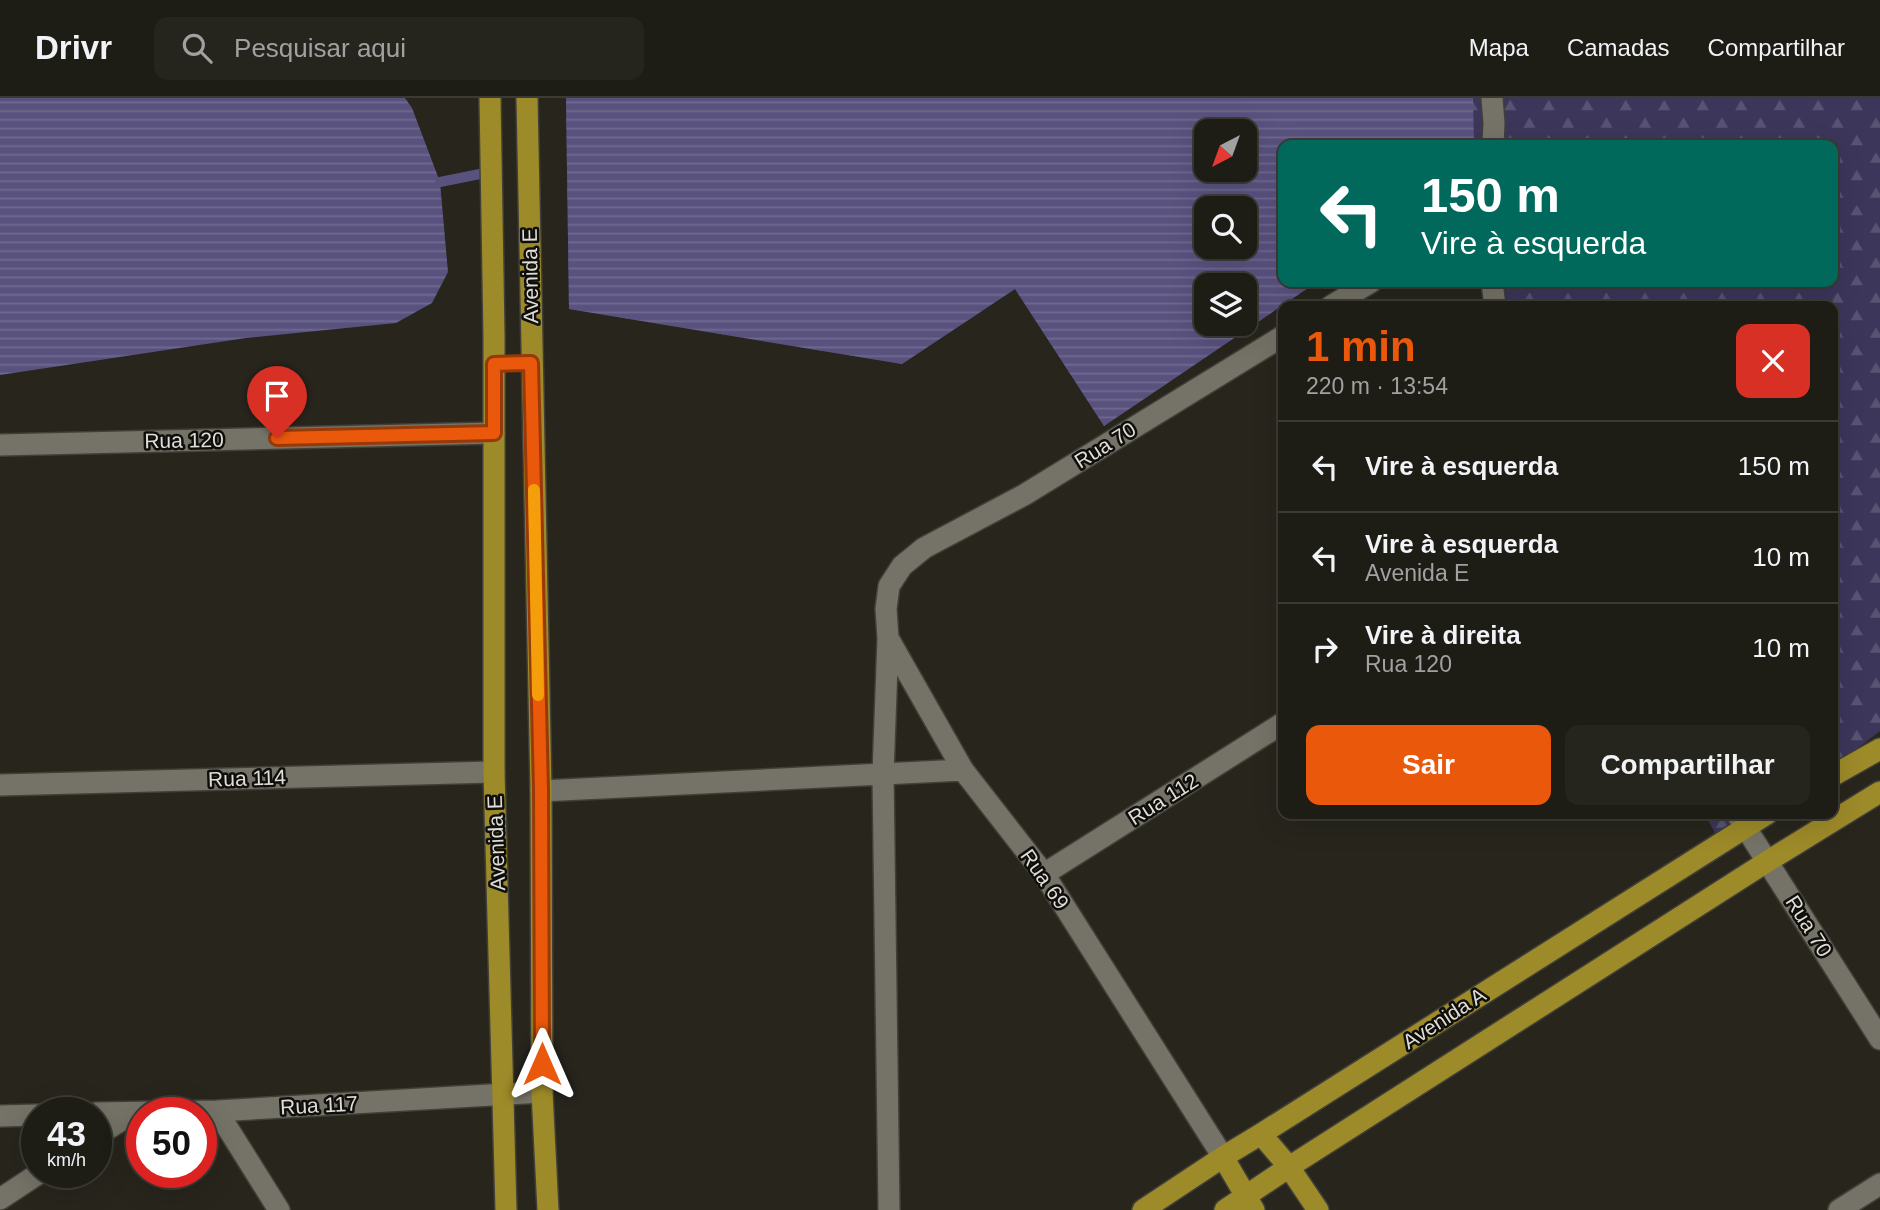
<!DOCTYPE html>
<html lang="pt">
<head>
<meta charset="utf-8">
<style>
  :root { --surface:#1d1c15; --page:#25251e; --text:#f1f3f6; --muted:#a0a1a0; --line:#3b3a34; --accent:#ea580c }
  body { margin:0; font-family:Helvetica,sans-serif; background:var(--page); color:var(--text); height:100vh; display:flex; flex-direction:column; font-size:26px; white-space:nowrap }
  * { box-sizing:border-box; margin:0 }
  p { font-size:23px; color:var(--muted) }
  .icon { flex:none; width:38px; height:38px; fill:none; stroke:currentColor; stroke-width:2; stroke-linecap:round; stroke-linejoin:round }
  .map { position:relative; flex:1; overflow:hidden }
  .panel { position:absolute; left:1278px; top:203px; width:560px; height:518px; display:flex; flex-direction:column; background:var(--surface); border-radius:14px; box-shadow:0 7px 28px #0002,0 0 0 2px var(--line) }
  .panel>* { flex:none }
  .hud { position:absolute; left:1278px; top:42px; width:560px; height:147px; border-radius:14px; box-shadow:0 7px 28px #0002,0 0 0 2px var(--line); background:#00695c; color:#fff; overflow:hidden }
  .needle { width:46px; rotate:221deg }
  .tools { position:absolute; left:1194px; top:21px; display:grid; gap:14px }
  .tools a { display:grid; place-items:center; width:63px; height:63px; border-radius:14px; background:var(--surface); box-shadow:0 7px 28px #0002,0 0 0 2px var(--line); font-size:35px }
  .speed { position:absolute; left:21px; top:999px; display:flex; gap:14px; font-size:35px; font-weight:700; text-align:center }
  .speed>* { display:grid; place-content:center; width:91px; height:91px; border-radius:50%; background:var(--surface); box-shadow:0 7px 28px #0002,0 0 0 2px var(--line); line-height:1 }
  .speed small { font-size:18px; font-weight:400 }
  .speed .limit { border:10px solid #d22; background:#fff; color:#111 }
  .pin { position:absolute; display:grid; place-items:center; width:60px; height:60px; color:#fff; margin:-72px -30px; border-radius:50% 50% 50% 0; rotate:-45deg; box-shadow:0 0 7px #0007 }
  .pin .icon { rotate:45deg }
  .me { position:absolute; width:77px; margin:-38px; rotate:0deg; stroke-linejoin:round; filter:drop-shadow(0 0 5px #0008) }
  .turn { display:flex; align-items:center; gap:24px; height:147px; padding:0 28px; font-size:32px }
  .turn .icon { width:91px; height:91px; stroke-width:2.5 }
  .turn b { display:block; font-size:49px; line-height:60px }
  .round { display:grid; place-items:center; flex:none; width:74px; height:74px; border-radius:14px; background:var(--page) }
  .head { display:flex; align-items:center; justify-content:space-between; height:119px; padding:0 28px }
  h1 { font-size:42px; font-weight:800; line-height:52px; color:var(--accent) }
  .action { display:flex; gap:14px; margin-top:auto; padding:14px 28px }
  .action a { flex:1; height:80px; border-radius:14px; background:var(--accent); color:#fff; font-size:28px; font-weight:800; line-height:80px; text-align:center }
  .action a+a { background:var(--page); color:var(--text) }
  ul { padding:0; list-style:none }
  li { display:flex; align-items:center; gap:21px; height:91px; padding:0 28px; border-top:2px solid var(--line) }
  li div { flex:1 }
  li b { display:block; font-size:26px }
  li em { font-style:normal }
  header { display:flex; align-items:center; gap:42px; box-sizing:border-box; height:98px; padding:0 35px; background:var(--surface); border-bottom:2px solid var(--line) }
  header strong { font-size:33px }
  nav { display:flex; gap:38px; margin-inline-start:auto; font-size:24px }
  .search { width:490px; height:63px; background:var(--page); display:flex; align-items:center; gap:18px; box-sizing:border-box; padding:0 24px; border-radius:14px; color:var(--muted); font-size:26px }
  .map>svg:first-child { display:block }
  .forest { fill:url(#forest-firs); fill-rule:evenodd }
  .water { fill:url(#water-rules); fill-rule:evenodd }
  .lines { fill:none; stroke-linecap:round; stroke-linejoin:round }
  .stream { stroke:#59527f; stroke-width:10 }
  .minor-casing { stroke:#414038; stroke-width:24 }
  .major-casing { stroke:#414038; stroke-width:24 }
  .minor { stroke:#757267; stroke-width:21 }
  .major { stroke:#9d8a29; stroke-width:21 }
  .route-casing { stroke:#983908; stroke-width:18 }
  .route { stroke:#ea580c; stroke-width:12 }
  .slow { stroke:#f59e0b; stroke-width:12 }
  .labels { text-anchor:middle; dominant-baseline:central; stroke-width:5; stroke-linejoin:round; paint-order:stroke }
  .street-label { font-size:21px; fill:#deddd7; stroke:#0f0e0a }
</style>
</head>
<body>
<header>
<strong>Drivr</strong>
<div class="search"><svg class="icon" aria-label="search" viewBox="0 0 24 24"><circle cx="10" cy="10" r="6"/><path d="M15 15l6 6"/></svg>Pesquisar aqui</div>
<nav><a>Mapa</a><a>Camadas</a><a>Compartilhar</a></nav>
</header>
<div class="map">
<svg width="1880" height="1112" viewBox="0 0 1880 1112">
  <defs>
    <pattern id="forest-firs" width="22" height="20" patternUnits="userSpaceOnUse" patternTransform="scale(1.75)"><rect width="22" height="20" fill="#3c365b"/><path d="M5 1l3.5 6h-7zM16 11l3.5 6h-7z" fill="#585372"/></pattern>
    <pattern id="water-rules" width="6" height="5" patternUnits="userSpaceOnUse" patternTransform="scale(1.75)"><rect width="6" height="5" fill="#59527f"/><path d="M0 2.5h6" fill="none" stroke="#706a90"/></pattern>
  </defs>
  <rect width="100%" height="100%" fill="#27251c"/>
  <path class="forest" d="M566,0h1314v633l-48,37v-462h-324l-5,-24h329v-137h-549v137h34l-213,144 -89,-137 -113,75 -333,-55zM1206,33h38v39h-38zM1206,110h38v39h-38zM1206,187h38v39h-38z
    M1705,716h69l-49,38z"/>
  <path class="water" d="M0,0h405l7,10 28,74 8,90 -16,31 -36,20 -150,15 -246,37z
    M566,0h907l1,47h-191v137h34l-213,144 -89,-137 -113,75 -333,-55zM1206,33h38v39h-38zM1206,110h38v39h-38zM1206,187h38v39h-38z"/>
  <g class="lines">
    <path class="stream" d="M440,84l45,-9"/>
    <g class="minor-casing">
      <path id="minor" d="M1492,0l2,25 -1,22
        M1492,184l3,24
        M1331,208l40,-24
        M0,347l494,-12
        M888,540l-5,136 6,436
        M0,687l494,-13
        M541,693l422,-21
        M1737,716l143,225
        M1044,776l239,-151
        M217,1013l62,99
        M96,1015l121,-2 325,-19
        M0,1018l37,-1
        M96,1038l37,-23
        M1223,1059l-179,-283 -81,-104 -75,-132 -2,-29 3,-23 13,-20 22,-18 100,-53 259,-159
        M0,1101l41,-27
        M1839,1112l41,-26"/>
    </g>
    <g class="major-casing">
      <path id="major" d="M490,0l4,238v436l12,438
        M527,0l14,693 1,301 6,118
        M1832,678l48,-27
        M1261,1036l28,33 29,43
        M1223,1059l31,53
        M1143,1112l80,-53 38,-23 506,-320
        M1225,1112l64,-43 479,-306 112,-69"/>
    </g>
    <use href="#minor" class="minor"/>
    <use href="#major" class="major"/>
  </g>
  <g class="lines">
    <g class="route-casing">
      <path id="route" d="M277,340l217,-5v-69l37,-1 10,427 1,274"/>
    </g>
    <use href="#route" class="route"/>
    <path class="slow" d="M534,392l4,205"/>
  </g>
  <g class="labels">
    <g class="street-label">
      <text transform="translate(530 178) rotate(-91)">Avenida E</text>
      <text transform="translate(184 342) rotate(-1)">Rua 120</text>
      <text transform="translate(1105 347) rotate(-32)">Rua 70</text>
      <text transform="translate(247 680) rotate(-2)">Rua 114</text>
      <text transform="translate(1163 701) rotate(-32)">Rua 112</text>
      <text transform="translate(496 745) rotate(-92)">Avenida E</text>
      <text transform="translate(1045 781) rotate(55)">Rua 69</text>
      <text transform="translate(1809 828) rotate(58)">Rua 70</text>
      <text transform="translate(1444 920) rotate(-33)">Avenida A</text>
      <text transform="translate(319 1007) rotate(-3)">Rua 117</text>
    </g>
  </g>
</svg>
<div class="tools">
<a><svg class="needle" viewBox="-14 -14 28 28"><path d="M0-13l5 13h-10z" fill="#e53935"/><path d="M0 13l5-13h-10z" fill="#a0a1a0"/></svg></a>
<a><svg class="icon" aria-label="search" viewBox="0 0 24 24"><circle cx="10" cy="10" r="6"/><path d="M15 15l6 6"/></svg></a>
<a><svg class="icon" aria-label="layers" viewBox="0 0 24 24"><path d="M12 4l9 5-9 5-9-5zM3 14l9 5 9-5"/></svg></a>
</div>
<div class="speed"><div>43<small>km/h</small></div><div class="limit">50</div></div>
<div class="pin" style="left:277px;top:340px;background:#d93025"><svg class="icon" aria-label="arrive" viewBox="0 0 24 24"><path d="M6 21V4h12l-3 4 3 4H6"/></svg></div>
<svg class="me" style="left:542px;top:966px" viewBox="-20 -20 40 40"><path d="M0-17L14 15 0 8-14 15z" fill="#ea580c" stroke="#fff" stroke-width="4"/></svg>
<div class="hud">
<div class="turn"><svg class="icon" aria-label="left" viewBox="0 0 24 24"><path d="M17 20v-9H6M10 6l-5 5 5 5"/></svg><div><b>150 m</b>Vire à esquerda</div></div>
</div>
<section class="panel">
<div class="head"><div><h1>1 min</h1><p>220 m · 13:54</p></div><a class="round" style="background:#d93025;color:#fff"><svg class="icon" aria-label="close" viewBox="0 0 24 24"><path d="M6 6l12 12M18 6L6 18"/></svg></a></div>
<ul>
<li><svg class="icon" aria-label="left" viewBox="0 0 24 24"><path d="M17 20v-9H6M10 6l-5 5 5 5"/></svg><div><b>Vire à esquerda</b></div><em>150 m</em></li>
<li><svg class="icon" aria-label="left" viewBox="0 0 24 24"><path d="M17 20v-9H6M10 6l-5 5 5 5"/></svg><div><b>Vire à esquerda</b><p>Avenida E</p></div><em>10 m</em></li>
<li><svg class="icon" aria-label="right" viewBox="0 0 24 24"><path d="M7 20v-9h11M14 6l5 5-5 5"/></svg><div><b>Vire à direita</b><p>Rua 120</p></div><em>10 m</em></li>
</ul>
<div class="action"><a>Sair</a><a>Compartilhar</a></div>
</section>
</div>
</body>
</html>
